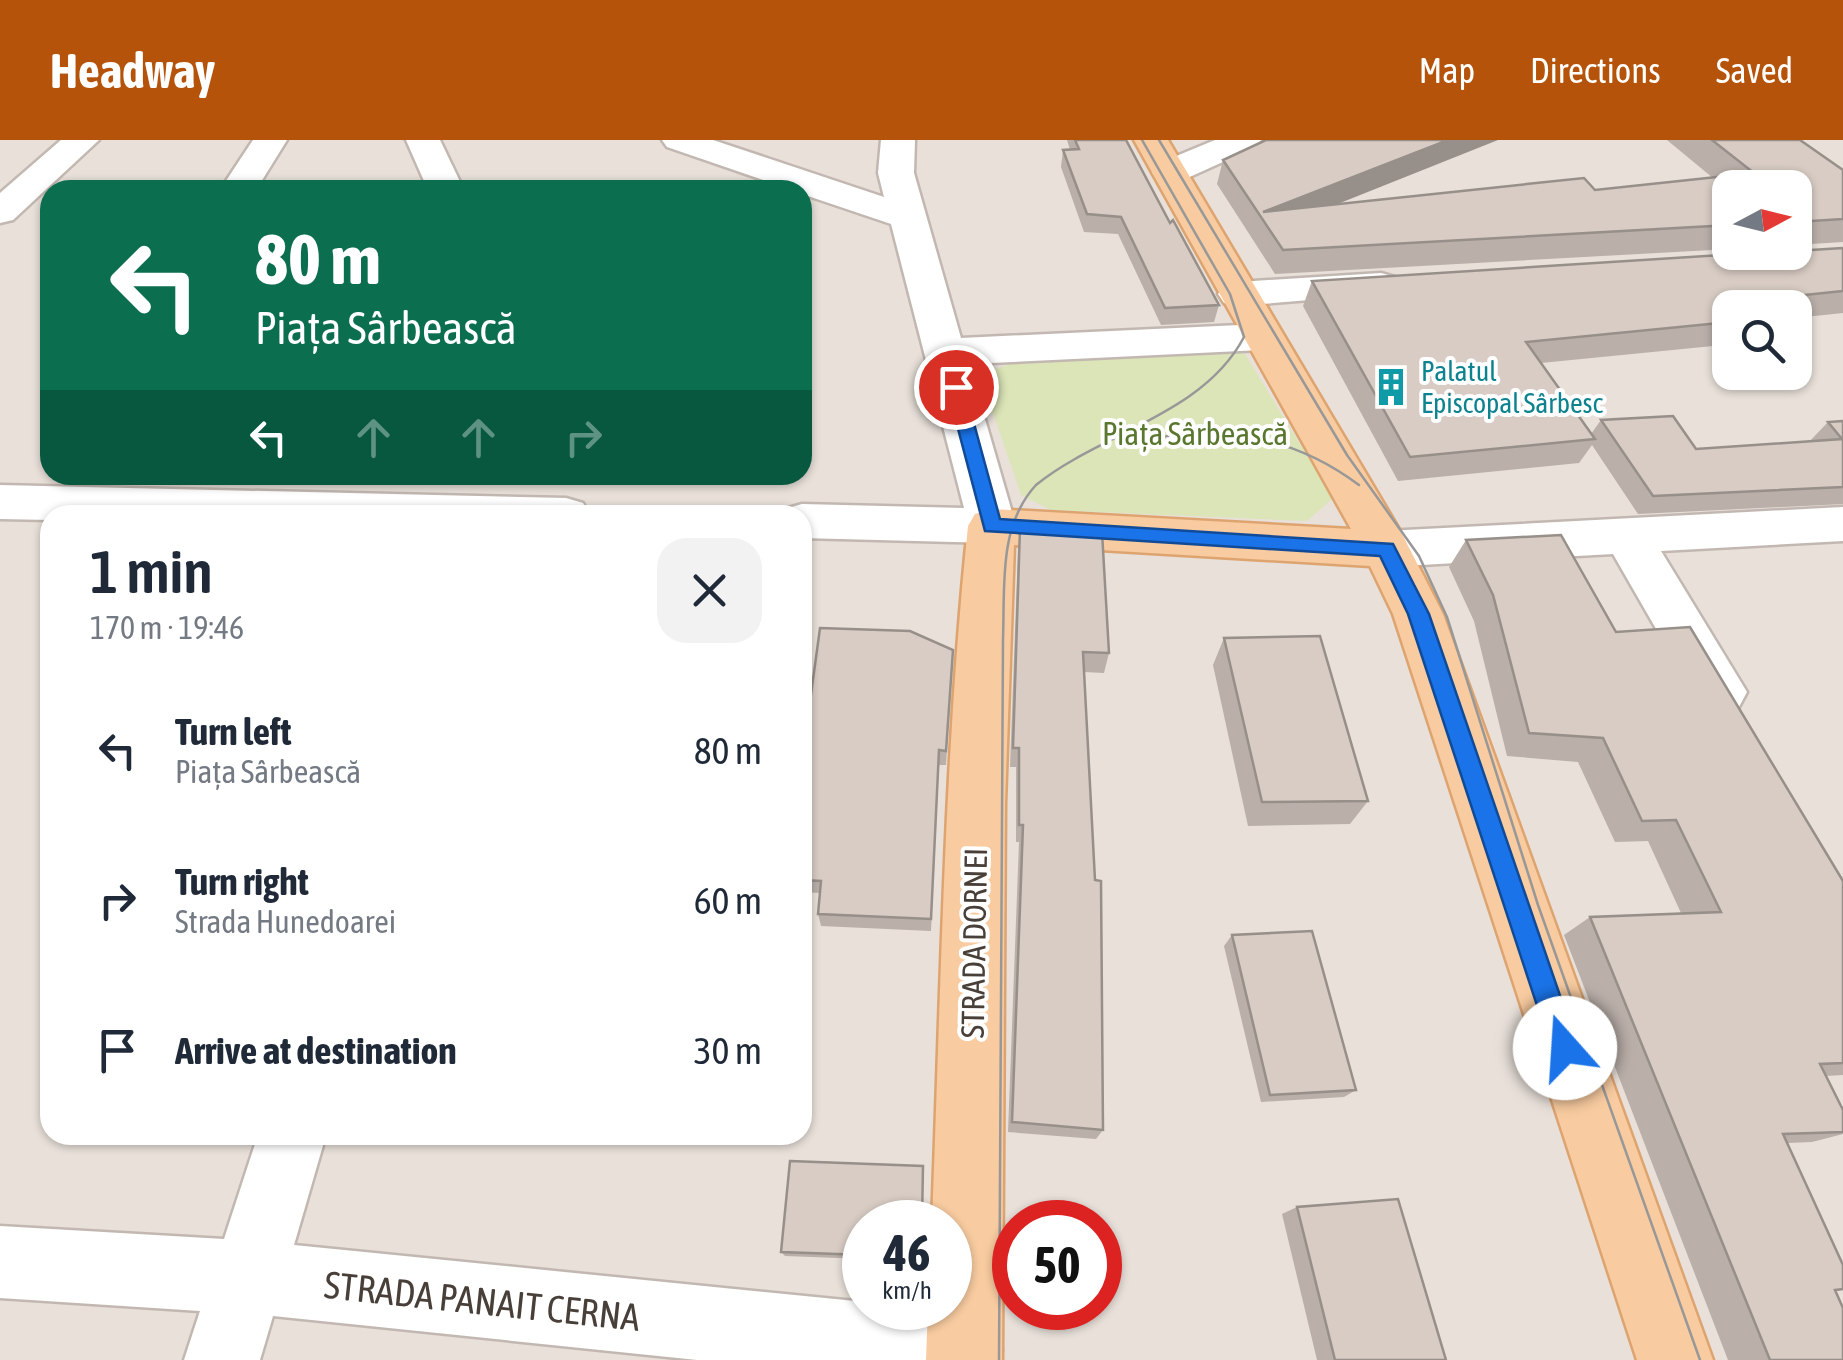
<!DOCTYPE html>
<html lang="en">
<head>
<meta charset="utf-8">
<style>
  :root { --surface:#fff; --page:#f2f2f3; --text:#1f2937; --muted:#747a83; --accent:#b45309 }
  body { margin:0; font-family:"Asap Condensed",sans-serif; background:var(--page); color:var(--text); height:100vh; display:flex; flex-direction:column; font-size:38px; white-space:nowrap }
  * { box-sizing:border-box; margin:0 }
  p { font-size:32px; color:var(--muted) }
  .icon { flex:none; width:55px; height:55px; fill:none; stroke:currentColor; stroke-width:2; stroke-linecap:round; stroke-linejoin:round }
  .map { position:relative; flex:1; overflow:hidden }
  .side { position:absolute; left:40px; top:365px; width:772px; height:640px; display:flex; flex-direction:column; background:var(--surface); border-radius:30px; box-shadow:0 2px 8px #0004 }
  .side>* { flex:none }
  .hud { position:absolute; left:40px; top:40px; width:772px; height:305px; border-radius:30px; box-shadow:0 2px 8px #0004; background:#0b6e4f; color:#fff; overflow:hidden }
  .needle { width:65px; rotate:83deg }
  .fabs { position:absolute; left:1712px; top:30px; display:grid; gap:20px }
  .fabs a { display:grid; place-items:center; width:100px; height:100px; border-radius:20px; background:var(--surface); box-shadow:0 2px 8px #0004; font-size:50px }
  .speed { position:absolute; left:842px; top:1060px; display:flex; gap:20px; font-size:50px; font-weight:700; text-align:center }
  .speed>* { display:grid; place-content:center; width:130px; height:130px; border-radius:50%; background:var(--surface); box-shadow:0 2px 8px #0004; line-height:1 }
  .speed small { font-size:25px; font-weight:400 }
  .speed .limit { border:15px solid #d22; background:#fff; color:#111 }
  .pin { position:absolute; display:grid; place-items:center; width:85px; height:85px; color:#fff; margin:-42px; border:5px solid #fff; border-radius:50%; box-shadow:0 2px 10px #0007 }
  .me { position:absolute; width:110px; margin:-55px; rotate:341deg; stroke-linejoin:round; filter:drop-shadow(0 0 8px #0008) }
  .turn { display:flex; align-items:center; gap:35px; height:210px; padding:0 50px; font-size:45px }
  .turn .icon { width:130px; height:130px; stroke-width:2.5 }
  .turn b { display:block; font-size:70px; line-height:85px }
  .lanes { display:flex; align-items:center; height:95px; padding:0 50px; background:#0003; justify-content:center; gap:50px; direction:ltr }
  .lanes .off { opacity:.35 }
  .round { display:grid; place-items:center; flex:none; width:105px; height:105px; border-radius:30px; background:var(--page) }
  .headline { display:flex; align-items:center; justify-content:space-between; height:170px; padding:0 50px }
  h1 { font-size:60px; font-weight:600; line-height:75px }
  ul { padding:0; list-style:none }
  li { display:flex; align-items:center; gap:30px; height:150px; padding:0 50px }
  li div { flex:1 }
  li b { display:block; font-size:38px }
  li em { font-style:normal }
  header { display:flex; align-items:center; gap:60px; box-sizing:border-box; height:140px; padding:0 50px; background:var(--accent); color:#fff }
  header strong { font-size:48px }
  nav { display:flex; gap:55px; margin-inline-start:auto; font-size:35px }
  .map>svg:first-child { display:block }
  .residential { fill:#e8e0d9; fill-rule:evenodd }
  .green { fill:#dbe5b7 }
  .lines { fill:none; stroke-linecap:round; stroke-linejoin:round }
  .minor-casing { stroke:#c2b8b1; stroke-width:5 }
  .major-casing { stroke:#dda470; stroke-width:5 }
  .minor { fill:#fff; fill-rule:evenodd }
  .major { fill:#f8cba0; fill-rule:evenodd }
  .tram { stroke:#989898; stroke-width:2.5 }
  .wall { fill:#baafa9 }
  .shaded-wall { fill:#978f89 }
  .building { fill:#d8ccc4; stroke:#978f89; stroke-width:2.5 }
  .route { fill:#1a73e8; stroke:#114b97; stroke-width:2.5 }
  .labels { text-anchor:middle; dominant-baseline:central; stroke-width:8; stroke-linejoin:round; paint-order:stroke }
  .far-culture-label { font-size:28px; fill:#0d838f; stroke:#fff; text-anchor:start }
  .park-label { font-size:32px; fill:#5a772f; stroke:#fff }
  .street-label { font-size:32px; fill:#483f39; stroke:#fff }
  .near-street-label { font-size:38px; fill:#483f39; stroke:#fff }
</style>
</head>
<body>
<header>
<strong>Headway</strong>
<nav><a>Map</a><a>Directions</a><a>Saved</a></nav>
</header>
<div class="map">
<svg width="1843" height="1220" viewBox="0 0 1843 1220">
  <rect width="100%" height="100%" fill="#f4efeb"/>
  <path class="residential" d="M0,0h1843v1220h-1843zM1730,48h65v64h-65zM50,50h752v285h-752zM1730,168h65v64h-65zM50,375h752v620h-752zM865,1082h85v86h-85zM1015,1082h85v86h-85z"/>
  <path class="green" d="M1211,208l34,6 88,144 -26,23 -256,-11 -30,-15 -38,-112 10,-13 23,-8z"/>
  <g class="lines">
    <g class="minor-casing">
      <path id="minor" d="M61,0h38l-86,80 -13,3v-30z
        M253,0h34l-31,50h-36z
        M406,0h34l24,50h-36z
        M662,0h51l171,57 -6,-24 3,-33h34l-1,33 47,165 300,-14 14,4 6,9 -6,9 -14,4 -292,14 47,162 -7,12 -17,5 -190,-5v-23h-20l3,-6 17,-5 162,4 -73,-284 -89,-30v-4h-10l-125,-43z
        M1215,0h46l-5,7 -73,33 -13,3 -13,-3 -5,-8 5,-8z
        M1381,133l14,4 6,8 -6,8 -157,13 -14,-3 -6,-9 6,-9 14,-3z
        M0,345l566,13 17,5 7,12h-540v5l-50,-1z
        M1843,367v34l-182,10 86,141 -8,15 -19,7 -19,-7 -88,-153 -227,13 -17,-5 -7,-13 7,-13 17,-5z
        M258,995h68l-32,110 571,57v6l99,4 27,11 11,27 -4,10h-301l-424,-44 -13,44h-76l16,-49 -200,-13v-72l224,13z"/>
    </g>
    <g class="major-casing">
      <path id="major" d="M1134,0h34l235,396 40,78 270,746h-76l-244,-746 -23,-48 -356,-21 -9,259 -3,556h-76l2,-52h22v-86h-18c9,-231 12,-465 36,-696l7,-12 17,-5 359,20z"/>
    </g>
    <use href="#minor" class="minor"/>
    <use href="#major" class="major"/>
    <path class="tram" d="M1159,0l188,315 72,101 28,61 91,288 162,455
      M1122,303c89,-17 162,-14 237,42
      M999,1220l4,-721c2,-52 -5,-113 33,-154 64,-52 167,-70 208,-148l-14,-43 -88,-154"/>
  </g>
  <path class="wall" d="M1067,0h59l44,83 49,82 -5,17 -53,3 -43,-91 -34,-2 -23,-65 2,-17h7z
    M1667,0h133l43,30v72l-48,3v-57h-65v61l-455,25 -58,-90 6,-24 113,45 259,-15 118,-12z
    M1843,108v65l-48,5v-10h-65v17l-17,21 -172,17 50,71 10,-14 95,29 114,-8 18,-19 15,-1v83l-205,10 -46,-69 -13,18 -181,18 -95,-175 9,-25z
    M1020,388l89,125 -5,20 -20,-1 19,458 -7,9 -88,-7 11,-290h-3v-75h-6l8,-217z
    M1466,400l150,92 227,249v194l-17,1 17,34v24l-31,8 -25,1 56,147 -8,1 8,69h-115l-164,-425 26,-18 91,-4 -33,-72 -33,1 -37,-80 -71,-6 -33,-135 -25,-54z
    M1224,498l144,163 -18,23 -102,2 -35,-161z
    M953,510l-7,115h-7l-8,166 -110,-5 -3,-12 2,-21 -17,-1 -1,-2v-29l5,-38 -5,-1v-76z
    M1232,795l124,155 -12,7 -83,5 -37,-156z
    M1297,1067l149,153h-129l-35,-146z
    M865,1082v37l-80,-3 -4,-4z"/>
  <path class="shaded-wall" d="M1448,0h50l-228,91 -7,-19z"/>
  <path class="building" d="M1075,0h51l44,83 3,-3 46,85 -54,3 -44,-91 -34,-3 -24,-64 16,-1z
    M1266,0h182l-185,72 321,-34 11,12 159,-17 -42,-33h88l43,30v49l-48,3v-34h-65v37l-447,25 -60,-90z
    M1843,108v43l-127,13 14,18 -204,20 69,97 -185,18 -98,-176 457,-29h26v-1z
    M1673,276l23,33 146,-10 -14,-17 15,-1v66l-190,9 -52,-76z
    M1020,388l82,4 7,121 -26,-1 12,228 6,1 2,249 -91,-8 11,-297h-4v-77h-6z
    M1561,395l55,97 74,-5 153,254v182l-23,1 23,46v22l-60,2 60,131v24l-8,1 8,18v52h-73l-180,-443 131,-5 -45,-92 -34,1 -39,-83 -74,-5 -36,-138 -27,-55z
    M820,488l90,3 43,19 -7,101 -7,-1 -8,169 -113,-5 3,-33 -19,-1v-19l7,-51 -7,-1v-63h2z
    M1320,496l48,165 -106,1 -38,-164z
    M1312,791l44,159 -86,5 -38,-160z
    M790,1021l133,5 -1,56h-57v33l-84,-3z
    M1398,1059l48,161h-111l-38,-153z"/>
  <path class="route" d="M956,241l8,6 36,132 393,25 36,70 149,434 -4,9 -9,4 -10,-4 -4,-9 -143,-434 -28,-58 -395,-25 -38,-144z"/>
  <defs>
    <g id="building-bare" transform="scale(3)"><path d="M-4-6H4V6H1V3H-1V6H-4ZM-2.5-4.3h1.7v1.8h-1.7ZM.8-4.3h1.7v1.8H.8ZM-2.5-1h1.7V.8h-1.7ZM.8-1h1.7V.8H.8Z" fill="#0f9aa8" stroke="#fff" stroke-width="2.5" paint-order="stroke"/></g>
  </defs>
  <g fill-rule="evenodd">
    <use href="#building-bare" x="1391" y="247"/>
  </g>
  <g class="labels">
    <g class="far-culture-label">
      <text x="1421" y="231">Palatul<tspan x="1421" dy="32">Episcopal Sârbesc</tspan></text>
    </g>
    <g class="park-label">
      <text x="1195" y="293">Piața Sârbească</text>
    </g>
    <g class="street-label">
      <text transform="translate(974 803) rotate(-89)">STRADA DORNEI</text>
    </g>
    <g class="near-street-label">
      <text transform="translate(482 1161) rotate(6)">STRADA PANAIT CERNA</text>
    </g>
  </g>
</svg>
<div class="fabs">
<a><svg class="needle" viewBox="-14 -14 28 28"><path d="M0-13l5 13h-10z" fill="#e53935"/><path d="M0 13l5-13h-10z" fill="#747a83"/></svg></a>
<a><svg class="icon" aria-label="search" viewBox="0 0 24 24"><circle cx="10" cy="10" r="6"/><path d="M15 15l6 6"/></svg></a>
</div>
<div class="speed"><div>46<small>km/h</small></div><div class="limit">50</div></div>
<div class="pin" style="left:956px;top:247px;background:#d93025"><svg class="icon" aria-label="arrive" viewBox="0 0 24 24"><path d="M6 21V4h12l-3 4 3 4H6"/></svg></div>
<svg class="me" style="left:1565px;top:908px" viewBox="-20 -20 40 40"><circle r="19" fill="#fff"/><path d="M0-13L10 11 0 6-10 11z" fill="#1a73e8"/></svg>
<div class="hud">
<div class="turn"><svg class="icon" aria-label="left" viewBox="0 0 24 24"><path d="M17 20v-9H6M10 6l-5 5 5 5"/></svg><div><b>80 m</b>Piața Sârbească</div></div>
<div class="lanes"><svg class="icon" aria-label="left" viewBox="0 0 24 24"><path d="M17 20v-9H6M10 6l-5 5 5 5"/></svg><svg class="icon off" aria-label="ahead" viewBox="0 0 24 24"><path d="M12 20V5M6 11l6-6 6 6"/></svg><svg class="icon off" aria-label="ahead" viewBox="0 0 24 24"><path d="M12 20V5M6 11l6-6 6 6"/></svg><svg class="icon off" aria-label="right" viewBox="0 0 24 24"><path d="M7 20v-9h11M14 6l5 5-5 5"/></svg></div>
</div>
<section class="side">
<div class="headline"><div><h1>1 min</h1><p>170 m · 19:46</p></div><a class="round"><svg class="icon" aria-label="close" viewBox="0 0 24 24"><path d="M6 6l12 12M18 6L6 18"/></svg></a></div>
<ul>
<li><svg class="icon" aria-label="left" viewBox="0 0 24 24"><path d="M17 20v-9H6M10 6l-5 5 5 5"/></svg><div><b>Turn left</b><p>Piața Sârbească</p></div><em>80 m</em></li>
<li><svg class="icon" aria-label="right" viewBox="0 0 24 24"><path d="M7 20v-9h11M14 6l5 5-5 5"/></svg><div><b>Turn right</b><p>Strada Hunedoarei</p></div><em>60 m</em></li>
<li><svg class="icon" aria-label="arrive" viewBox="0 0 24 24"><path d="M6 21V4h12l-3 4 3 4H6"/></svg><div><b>Arrive at destination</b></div><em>30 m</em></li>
</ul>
</section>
</div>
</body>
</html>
